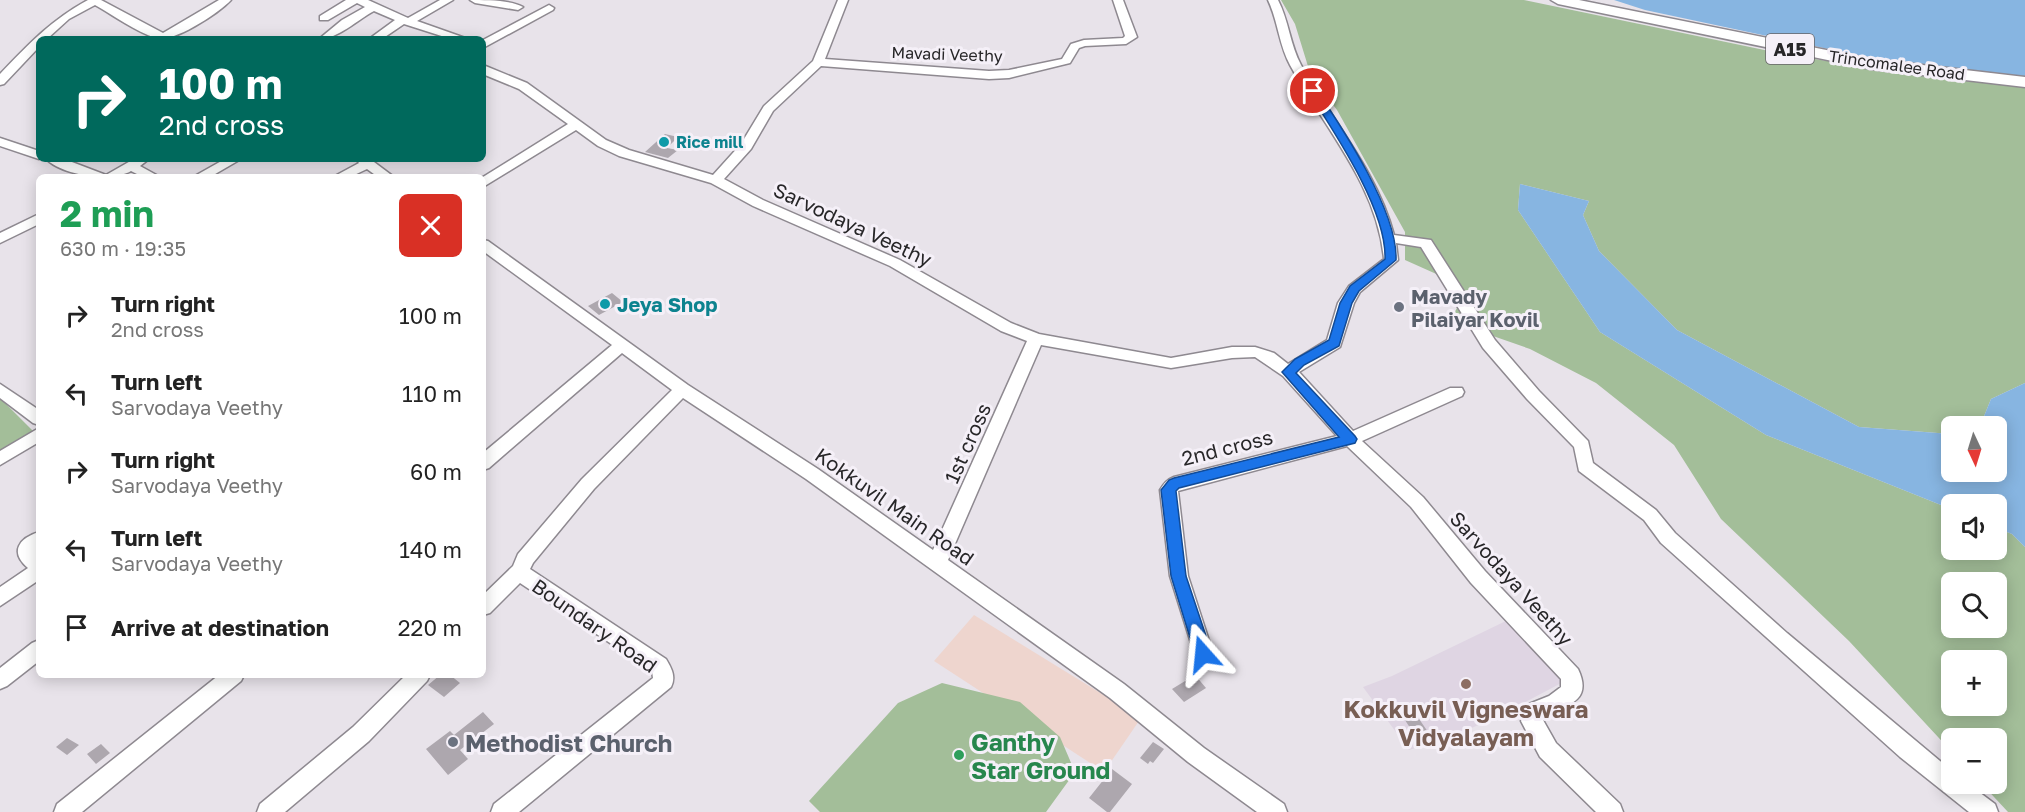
<!DOCTYPE html>
<html lang="en">
<head>
<meta charset="utf-8">
<style>
  :root { --surface:#fff; --page:#f6f6f6; --text:#222; --muted:#767676 }
  body { margin:0; font-family:"Golos Text",sans-serif; background:var(--page); color:var(--text); height:100vh; display:flex; flex-direction:column; font-size:22px; white-space:nowrap }
  * { box-sizing:border-box; margin:0 }
  p { font-size:20px; color:var(--muted) }
  .icon { flex:none; width:33px; height:33px; fill:none; stroke:currentColor; stroke-width:2; stroke-linecap:round; stroke-linejoin:round }
  .map { position:relative; flex:1; overflow:hidden }
  .drawer { position:absolute; left:36px; top:174px; width:450px; height:504px; display:flex; flex-direction:column; background:var(--surface); border-radius:9px; box-shadow:0 3px 15px #0003 }
  .drawer>* { flex:none }
  .top-card { position:absolute; left:36px; top:36px; width:450px; height:126px; border-radius:9px; box-shadow:0 3px 15px #0003; background:#00695c; color:#fff; overflow:hidden }
  .needle { width:39px; rotate:176deg }
  .fabs { position:absolute; left:1941px; top:416px; display:grid; gap:12px }
  .fabs a { display:grid; place-items:center; width:66px; height:66px; border-radius:9px; background:var(--surface); box-shadow:0 3px 15px #0003; font-size:30px }
  .pin { position:absolute; display:grid; place-items:center; width:51px; height:51px; color:#fff; margin:-26px; border:3px solid #fff; border-radius:50%; box-shadow:0 2px 6px #0007 }
  .me { position:absolute; width:66px; margin:-33px; rotate:342deg; stroke-linejoin:round; filter:drop-shadow(0 0 4px #0008) }
  .turn { display:flex; align-items:center; gap:21px; height:126px; padding:0 24px; font-size:27px }
  .turn .icon { width:78px; height:78px; stroke-width:2.5 }
  .turn b { display:block; font-size:42px; line-height:51px }
  .round { display:grid; place-items:center; flex:none; width:63px; height:63px; border-radius:9px; background:var(--page) }
  .headline { display:flex; align-items:center; justify-content:space-between; height:102px; padding:0 24px }
  h1 { font-size:36px; font-weight:700; line-height:45px; color:#1e9e55 }
  ul { padding:0; list-style:none }
  li { display:flex; align-items:center; gap:18px; height:78px; padding:0 24px }
  li div { flex:1 }
  li b { display:block; font-size:22px }
  li em { font-style:normal }
  .map>svg:first-child { display:block }
  .commercial { fill:#eed5ce }
  .built { fill:#dfd5e3 }
  .green { fill:#a3be99; fill-rule:evenodd }
  .water { fill:#87b5e1 }
  .building { fill:#ada7ae }
  .lines { fill:none; stroke-linecap:round; stroke-linejoin:round }
  .minor-casing { stroke:#8e8990; stroke-width:3 }
  .highway-casing { stroke:#8e8990; stroke-width:3 }
  .minor { fill:#fff; fill-rule:evenodd }
  .highway { fill:#fff; fill-rule:evenodd }
  .route { fill:#1a73e8; stroke:#114b97; stroke-width:1.5 }
  .culture-dot { fill:#0f9aa8; stroke:#f5f0f8; stroke-width:2 }
  .worship-dot { fill:#6b7280; stroke:#f5f0f8; stroke-width:2 }
  .education-dot { fill:#8d6e63; stroke:#f5f0f8; stroke-width:2 }
  .leisure-dot { fill:#2e9e5b; stroke:#f5f0f8; stroke-width:2 }
  .labels { text-anchor:middle; dominant-baseline:central; stroke-width:6; stroke-linejoin:round; paint-order:stroke }
  .far-street-label { font-size:16px; fill:#272628; stroke:#f5f0f8 }
  .far-culture-label { font-size:16px; font-weight:bold; fill:#0d838f; stroke:#f5f0f8; text-anchor:start }
  .shield { fill:#f5f0f8; stroke:#656366; stroke-width:1.5 }
  .shield-label { font-size:18px; font-weight:bold; fill:#272628 }
  .street-label { font-size:20px; fill:#272628; stroke:#f5f0f8 }
  .worship-label { font-size:20px; font-weight:bold; fill:#5b616d; stroke:#f5f0f8; text-anchor:start }
  .culture-label { font-size:20px; font-weight:bold; fill:#0d838f; stroke:#f5f0f8; text-anchor:start }
  .near-education-label { font-size:24px; font-weight:bold; fill:#785e54; stroke:#f5f0f8 }
  .near-leisure-label { font-size:24px; font-weight:bold; fill:#27864d; stroke:#f5f0f8; text-anchor:start }
  .near-worship-label { font-size:24px; font-weight:bold; fill:#5b616d; stroke:#f5f0f8; text-anchor:start }
</style>
</head>
<body>
<div class="map">
<svg width="2025" height="812" viewBox="0 0 2025 812">
  <rect width="100%" height="100%" fill="#e8e3ea"/>
  <path class="commercial" d="M974,615l167,103 -37,54 -170,-111z"/>
  <path class="built" d="M1510,619l57,61 -68,36 -48,21 -42,13 -46,-63 29,-11z"/>
  <path class="green" d="M1281,0h243l259,54 152,24 90,9v296l-34,16 -11,27h-28l-1,8 -92,-7 -182,-97 -78,-79 -16,-36 6,-14 -69,-17 -2,26 82,122 166,103 185,74 1,40h44l1,-21 15,6 13,13v265h-17l-27,-29h15v-45h-44l-1,13 -102,-110 -128,-122 -47,-74 -78,-62 -66,-34 -80,-28 15,-28 -13,-12 -47,-21v-28l-68,-122 -26,-34 -16,-52zM1952,582h44v45h-44zM1952,660h44v45h-44z
    M0,398l39,39 -39,22z
    M942,683l78,19 40,35 15,35 -29,40h-226l-11,-11 89,-98z"/>
  <path class="water" d="M1614,0h411v77l-164,-21 -216,-46z
    M1520,184l69,17 -6,14 16,36 78,79 182,97 92,7 1,37h44v-45h-16l11,-27 34,-16v164l-13,-13 -15,-6 -1,-24h-44l-1,5 -185,-74 -166,-103 -82,-122z"/>
  <path class="building" d="M665,134l13,3 -11,11 11,2 -10,8 -23,-6z
    M612,293l11,9 -24,13 -11,-9z
    M440,675h10l10,8 -16,14 -16,-12z
    M1195,675l11,13 -22,14 -12,-13z
    M483,712l11,12 -34,26 8,9 -20,16 -22,-26 24,-18 4,4z
    M1415,713l13,19 -12,5 -13,-20z
    M67,738l12,7 -12,10 -11,-8z
    M1153,742l11,7 -11,14 -3,-2 -2,3 -8,-6z
    M101,744l9,9 -14,11 -9,-10z
    M1112,769l20,15 -22,28h-3l-18,-14z"/>
  <g class="lines">
    <g class="minor-casing">
      <path id="minor" d="M88,0h13l62,33 56,-33h12c-12,13 -59,44 -75,38 -20,-6 -43,-23 -61,-33l-26,14 -22,20h-8v8l-35,37 -4,1v-11c28,-29 51,-54 88,-74z
        M346,0h22l40,18 32,-18h13l-36,21 51,18h-17l-47,-15 -22,15h-13l26,-19 -21,-9c-17,9 -36,28 -55,28l23,-19 23,-13 -8,-4 -29,17h-8v-4z
        M470,0c16,0 41,0 53,7l-5,3 -43,-7z
        M838,0h10l-23,59 164,12 20,-1 53,-11 9,-15 13,-4 39,-2 2,-2 -12,-36h10l14,37 -11,7 -41,2 -6,2 -9,15 -61,15 -20,1 -168,-13 -48,45 -22,38 -27,30 39,21 137,60 111,63 28,11 132,24 61,-11h23l19,6 14,11 39,-24 11,-37 11,-17 35,-27c-7,-75 -60,-131 -94,-194 -11,-20 -12,-44 -22,-65h10c11,21 12,45 23,65 32,57 76,106 93,170l37,5 64,100 44,51 49,50 5,22 63,47 19,23 112,100 165,138v12h15l28,21 3,8h-29l-69,-55 -239,-214 -17,-23 -65,-49 -5,-24 -47,-48 -44,-51 -62,-101 -25,-4 2,17 -38,32 -6,11 -14,44 -41,25 54,59 97,-43h12l2,4 -2,4 -100,45 61,56 62,74 93,98c18,38 -22,36 -35,51l13,23 64,61 3,8h-27l-56,-55 -19,-36 8,-17 20,-8 12,-9v-8l-90,-96 -60,-76 -64,-61 -169,45 10,85 25,77 -3,6 -7,3 -7,-3 -26,-83 -10,-86c4,-7 7,-10 14,-13l163,-41 -54,-60 -28,-19 -23,1 -61,10 -130,-23 -93,215 176,124 80,64 80,56 3,8h-30l-69,-50 -78,-64 -304,-219 -123,-81 -89,91 -61,74 -3,6 136,90c6,10 10,18 5,28l-152,125h-28l3,-8 159,-126 -1,-7 -132,-88 -30,30 -7,2v-20l30,-29 5,-12 64,-75 90,-89 -50,-37 -133,115 -6,2v-17l129,-108 -129,-94v-11l5,1 200,144 130,84 115,81 94,-209 -26,-10 -111,-65 -137,-60 -42,-23 -92,-27 -21,-10 -22,-16 -93,57v-10l85,-53 -49,-35 -34,-14 -2,-10 44,18 79,57 23,10 84,25 28,-31 23,-38 49,-45z
        M549,5l5,3 -1,2 -70,38v-8z
        M0,138l39,13v8l-39,-13z
        M46,159h18l42,16 28,-16h15l-9,7 20,11h-17l-12,-6c-20,12 -69,4 -85,-12z
        M225,159h16l-31,18h-17z
        M356,159h14l24,18h-16l-11,-8 -17,8h-17l26,-14z
        M39,214v10l-39,19v-10z
        M0,384l39,26v15l-6,-2 -33,-25z
        M39,428v14l-39,23v-14z
        M39,532v18l-3,2 3,3v25l-39,26v-19l28,-19c-19,-16 -9,-30 11,-36z
        M39,640v21l-32,25 -7,3v-21l32,-25z
        M219,675h25l-3,6 -159,131h-28l3,-8z
        M406,675h24l-3,6 -58,60 -84,71h-28l3,-8 93,-77z"/>
    </g>
    <g class="highway-casing">
      <path id="highway" d="M1551,0h28l292,59 154,18v10l-154,-18 -313,-65z"/>
    </g>
    <use href="#minor" class="minor"/>
    <use href="#highway" class="highway"/>
  </g>
  <path class="route" d="M1313,88l3,1c27,40 82,123 80,171l-37,31 -7,12 -13,43 -35,19 -8,8 59,63 2,3 -2,4 -176,45 -3,3 10,85 26,78 -3,5 -6,2 -6,-2 -2,-5 -24,-78 -10,-86 8,-10 5,-2 165,-41 -57,-65 13,-13 34,-19 11,-37 10,-17 35,-27c2,-49 -51,-127 -77,-168z"/>
  <g class="culture-dot">
    <circle cx="664" cy="142" r="6"/>
    <circle cx="605" cy="304" r="6"/>
  </g>
  <g class="worship-dot">
    <circle cx="1399" cy="307" r="6"/>
    <circle cx="453" cy="742" r="6"/>
  </g>
  <circle class="education-dot" cx="1466" cy="684" r="6"/>
  <circle class="leisure-dot" cx="959" cy="755" r="6"/>
  <g class="labels">
    <g class="far-street-label">
      <text transform="translate(947 54) rotate(2)">Mavadi Veethy</text>
      <text transform="translate(1897 65) rotate(8)">Trincomalee Road</text>
    </g>
    <g class="far-culture-label">
      <text x="676" y="142">Rice mill</text>
    </g>
    <rect class="shield" x="1766" y="34" width="48" height="30" rx="4.5"/>
    <g class="shield-label">
      <text x="1790" y="49">A15</text>
    </g>
    <g class="street-label">
      <text transform="translate(853 224) rotate(25)">Sarvodaya Veethy</text>
      <text transform="translate(967 443) rotate(-66)">1st cross</text>
      <text transform="translate(1227 447) rotate(-14)">2nd cross</text>
      <text transform="translate(895 506) rotate(35)">Kokkuvil Main Road</text>
      <text transform="translate(1512 578) rotate(48)">Sarvodaya Veethy</text>
      <text transform="translate(595 625) rotate(35)">Boundary Road</text>
    </g>
    <g class="worship-label">
      <text x="1411" y="296">Mavady<tspan x="1411" dy="23">Pilaiyar Kovil</tspan></text>
    </g>
    <g class="culture-label">
      <text x="617" y="304">Jeya Shop</text>
    </g>
    <g class="near-education-label">
      <text x="1466" y="708">Kokkuvil Vigneswara<tspan x="1466" dy="28">Vidyalayam</tspan></text>
    </g>
    <g class="near-leisure-label">
      <text x="971" y="741">Ganthy<tspan x="971" dy="28">Star Ground</tspan></text>
    </g>
    <g class="near-worship-label">
      <text x="465" y="742">Methodist Church</text>
    </g>
  </g>
</svg>
<div class="fabs">
<a><svg class="needle" viewBox="-14 -14 28 28"><path d="M0-13l5 13h-10z" fill="#e53935"/><path d="M0 13l5-13h-10z" fill="#767676"/></svg></a>
<a><svg class="icon" aria-label="sound" viewBox="0 0 24 24"><path d="M4 9h4l5-4v14l-5-4H4zM17 9q2 3 0 6"/></svg></a>
<a><svg class="icon" aria-label="search" viewBox="0 0 24 24"><circle cx="10" cy="10" r="6"/><path d="M15 15l6 6"/></svg></a>
<a>+</a>
<a>−</a>
</div>
<div class="pin" style="left:1313px;top:91px;background:#d93025"><svg class="icon" aria-label="arrive" viewBox="0 0 24 24"><path d="M6 21V4h12l-3 4 3 4H6"/></svg></div>
<svg class="me" style="left:1203px;top:654px" viewBox="-20 -20 40 40"><path d="M0-17L14 15 0 8-14 15z" fill="#1a73e8" stroke="#fff" stroke-width="4"/></svg>
<div class="top-card">
<div class="turn"><svg class="icon" aria-label="right" viewBox="0 0 24 24"><path d="M7 20v-9h11M14 6l5 5-5 5"/></svg><div><b>100 m</b>2nd cross</div></div>
</div>
<section class="drawer">
<div class="headline"><div><h1>2 min</h1><p>630 m · 19:35</p></div><a class="round" style="background:#d93025;color:#fff"><svg class="icon" aria-label="close" viewBox="0 0 24 24"><path d="M6 6l12 12M18 6L6 18"/></svg></a></div>
<ul>
<li><svg class="icon" aria-label="right" viewBox="0 0 24 24"><path d="M7 20v-9h11M14 6l5 5-5 5"/></svg><div><b>Turn right</b><p>2nd cross</p></div><em>100 m</em></li>
<li><svg class="icon" aria-label="left" viewBox="0 0 24 24"><path d="M17 20v-9H6M10 6l-5 5 5 5"/></svg><div><b>Turn left</b><p>Sarvodaya Veethy</p></div><em>110 m</em></li>
<li><svg class="icon" aria-label="right" viewBox="0 0 24 24"><path d="M7 20v-9h11M14 6l5 5-5 5"/></svg><div><b>Turn right</b><p>Sarvodaya Veethy</p></div><em>60 m</em></li>
<li><svg class="icon" aria-label="left" viewBox="0 0 24 24"><path d="M17 20v-9H6M10 6l-5 5 5 5"/></svg><div><b>Turn left</b><p>Sarvodaya Veethy</p></div><em>140 m</em></li>
<li><svg class="icon" aria-label="arrive" viewBox="0 0 24 24"><path d="M6 21V4h12l-3 4 3 4H6"/></svg><div><b>Arrive at destination</b></div><em>220 m</em></li>
</ul>
</section>
</div>
</body>
</html>
